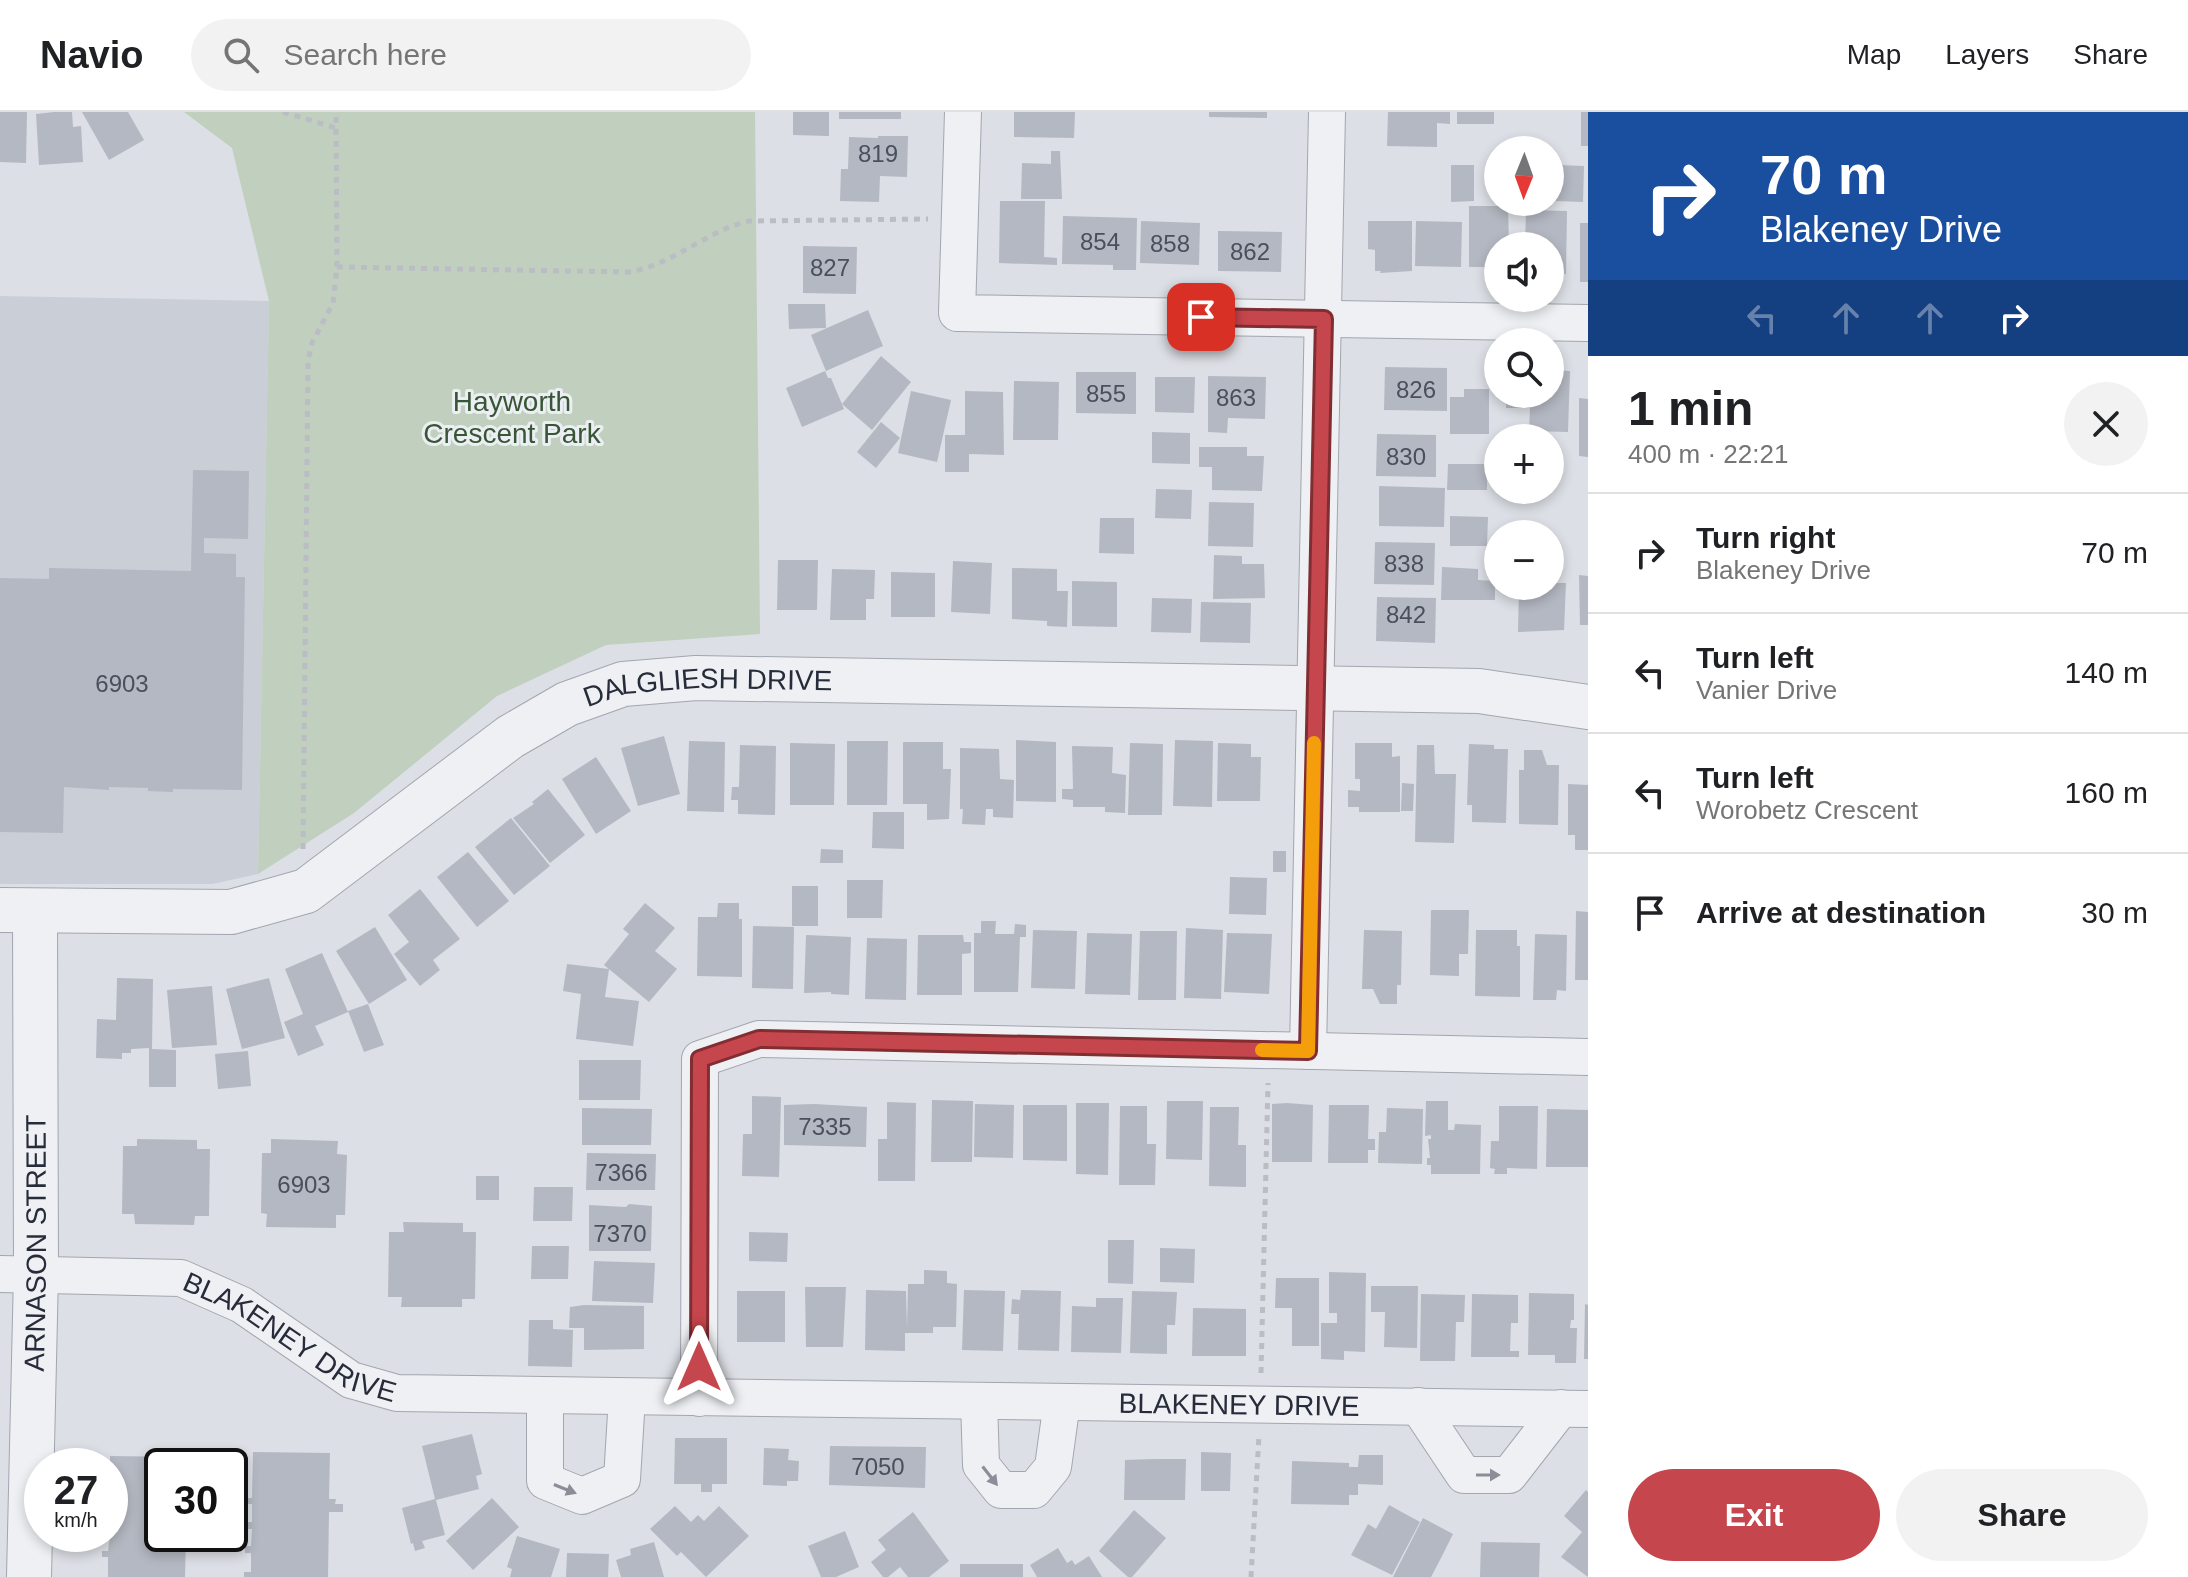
<!DOCTYPE html>
<html lang="en">
<head>
<meta charset="utf-8">
<style>
  :root { --surface:#fff; --page:#f2f2f2; --text:#202124; --muted:#757577; --line:#e0e0e0; --accent:#c6464d }
  body { margin:0; font-family:Arial,sans-serif; background:var(--page); color:var(--text); height:100vh; display:flex; flex-direction:column; font-size:30px; white-space:nowrap }
  * { box-sizing:border-box; margin:0 }
  p { font-size:26px; color:var(--muted) }
  .icon { flex:none; width:44px; height:44px; fill:none; stroke:currentColor; stroke-width:2; stroke-linecap:round; stroke-linejoin:round }
  .map { position:relative; flex:1; overflow:hidden }
  .details { display:flex; flex-direction:column; background:var(--surface); width:600px }
  .details>* { flex:none }
  .top-card { background:#1a4fa0; color:#fff; overflow:hidden }
  .needle { width:52px; rotate:181deg }
  .fabs { position:absolute; left:1484px; top:24px; display:grid; gap:16px }
  .fabs a { display:grid; place-items:center; width:80px; height:80px; border-radius:50%; background:var(--surface); box-shadow:0 4px 12px #0003; font-size:40px }
  .speed { position:absolute; left:24px; top:1336px; display:flex; gap:16px; font-size:40px; font-weight:700; text-align:center }
  .speed>* { display:grid; place-content:center; width:104px; height:104px; border-radius:50%; background:var(--surface); box-shadow:0 4px 12px #0003; line-height:1 }
  .speed small { font-size:20px; font-weight:400 }
  .speed .limit { border:4px solid #111; border-radius:12px; background:#fff; color:#111 }
  .pin { position:absolute; display:grid; place-items:center; width:68px; height:68px; color:#fff; margin:-34px; border-radius:16px; box-shadow:0 4px 12px #0006 }
  .me { position:absolute; width:88px; margin:-44px; rotate:0deg; stroke-linejoin:round; filter:drop-shadow(0 0 6px #0008) }
  .turn { display:flex; align-items:center; gap:28px; height:168px; padding:0 40px; font-size:36px }
  .turn .icon { width:104px; height:104px; stroke-width:2.5 }
  .turn b { display:block; font-size:56px; line-height:68px }
  .lanes { display:flex; align-items:center; height:76px; padding:0 40px; background:#0003; justify-content:center; gap:40px; direction:ltr }
  .lanes .off { opacity:.35 }
  .round { display:grid; place-items:center; flex:none; width:84px; height:84px; border-radius:42px; background:var(--page) }
  .headline { display:flex; align-items:center; justify-content:space-between; height:136px; padding:0 40px }
  h1 { font-size:48px; font-weight:700; line-height:60px }
  .primary-button { display:flex; gap:16px; margin-top:auto; padding:16px 40px }
  .primary-button a { flex:1; height:92px; border-radius:48px; background:var(--accent); color:#fff; font-size:32px; font-weight:700; line-height:92px; text-align:center }
  .primary-button a+a { background:var(--page); color:var(--text) }
  ul { padding:0; list-style:none }
  li { display:flex; align-items:center; gap:24px; height:120px; padding:0 40px; border-top:2px solid var(--line) }
  li div { flex:1 }
  li b { display:block; font-size:30px }
  li em { font-style:normal }
  header { display:flex; align-items:center; gap:48px; box-sizing:border-box; height:112px; padding:0 40px; background:var(--surface); border-bottom:2px solid var(--line) }
  header strong { font-size:38px }
  nav { display:flex; gap:44px; margin-inline-start:auto; font-size:28px }
  .search { width:560px; height:72px; background:var(--page); display:flex; align-items:center; gap:20px; box-sizing:border-box; padding:0 28px; border-radius:44px; color:var(--muted); font-size:30px }
  main { display:flex; flex:1; min-height:0 }
  .map>svg:first-child { display:block }
  .built { fill:#caced7 }
  .green { fill:#c1cfbe }
  .building { fill:#b4b8c2 }
  .lines { fill:none; stroke-linecap:round; stroke-linejoin:round }
  .minor-casing { stroke:#a2a6af; stroke-width:38 }
  .tertiary-casing { stroke:#a2a6af; stroke-width:46 }
  .path { stroke:#bbbdc4; stroke-width:5; stroke-dasharray:6 6; stroke-linecap:butt }
  .minor { stroke:#eff0f4; stroke-width:36 }
  .tertiary { stroke:#eff0f4; stroke-width:44 }
  .oneway { fill:#8b8e98 }
  .route-casing { stroke:#812e32; stroke-width:20 }
  .route { stroke:#c6464d; stroke-width:14 }
  .slow { stroke:#f59e0b; stroke-width:14 }
  .labels { text-anchor:middle; dominant-baseline:central; stroke-width:6; stroke-linejoin:round; paint-order:stroke }
  .number-label { font-size:24px; fill:#4a4f5d }
  .park-label { font-size:28px; fill:#385635; stroke:#ebeef3 }
  .street-label { font-size:28px; fill:#272c3b; stroke:#ebeef3 }
</style>
</head>
<body>
<header>
<strong>Navio</strong>
<div class="search"><svg class="icon" aria-label="search" viewBox="0 0 24 24"><circle cx="10" cy="10" r="6"/><path d="M15 15l6 6"/></svg>Search here</div>
<nav><a>Map</a><a>Layers</a><a>Share</a></nav>
</header>
<main>
<div class="map">
<svg width="1588" height="1465" viewBox="0 0 1588 1465">
  <rect width="100%" height="100%" fill="#dcdfe5"/>
  <path class="built" d="M0,184l269,5 -11,573 -46,10h-212z"/>
  <path class="green" d="M184,0h571l5,522 -154,11 -109,51 -143,117 -96,61 11,-573 -37,-153z"/>
  <path class="building" d="M0,0h27l-1,51 -26,-1z
    M54,0h18l1,15 8,-1 2,36 -44,3 -3,-51z
    M82,0h46l16,28 -35,20z
    M793,0h36v24l-36,-1z
    M839,0h62v7h-62z
    M1014,0h61l-1,26 -60,-1z
    M1209,0h58v6l-58,-1z
    M1388,0h62v12l-13,-1v24l-50,-1z
    M1457,0h37v12h-37z
    M1581,0h7v34h-7z
    M878,24h30l-1,41 -27,-1 -1,26 -39,-1 1,-32h7l1,-32 29,1z
    M1051,39h9l2,48h-41l1,-36 29,1z
    M1451,53h23v36l-23,1z
    M1558,53l26,1 -1,36 -27,-1z
    M1000,89h45l-1,56 13,1v7l-58,-2z
    M1469,94h39l1,40h-11v21h-29z
    M1526,98l41,1 -1,63h-16v-28h-25z
    M1063,104l74,2 -1,52h-23v-5l-51,-1z
    M1141,109l59,2 -1,42 -59,-2z
    M1368,109h44v50l-32,2 1,-2h-6v-21l-7,-1z
    M1416,109l46,1 -1,45 -46,-1z
    M1580,111h8v59h-8z
    M1218,119l64,1 -1,40 -63,-1z
    M803,134l54,1 -1,47 -53,-1z
    M788,192h37l1,24 -37,1z
    M868,198l15,36 -57,25 -15,-36z
    M881,244l30,26 -39,48 -30,-26z
    M1385,255l62,1v43l-63,-1z
    M1550,258l20,1 -2,61 -39,-1 1,-23h-24v-14h44z
    M825,259l3,7h3l13,31 -42,18 -16,-39z
    M1076,260h60v42l-60,-1z
    M1208,264l58,1 -1,42 -37,-1 -1,15 -19,-1z
    M1155,265h40l-1,36 -39,-1z
    M1014,269l45,1 -1,58h-45z
    M1464,277h25v45h-39v-37h14z
    M911,279l40,9 -14,62 -39,-9z
    M965,279l38,1 1,63 -35,-1v18h-24v-37h20z
    M1579,286l9,1v58l-9,-1z
    M881,310l19,16 -24,30 -19,-16z
    M1152,320l38,1v31l-38,-1z
    M1377,322l59,1v42l-60,-1z
    M1199,335h48v9h17l-2,35 -50,-1v-23h-13z
    M1448,352h39v26h-40z
    M193,358l56,1 -1,68 -44,-1v15l32,1v23h9l-3,213 -69,-1v3l-25,-1v-3l-39,-1v3l-45,-3 -1,46 -63,-1v-254l49,1v-11l142,3z
    M1379,374l66,2 -1,39 -65,-1z
    M1156,377l36,1 -1,29 -36,-1z
    M1209,390l45,1 -1,44 -45,-1z
    M1450,404l38,1 -1,29h-37z
    M1100,406h34v36l-35,-1z
    M1375,430l60,1 -1,42 -60,-1z
    M1214,443l28,1v8h22l1,34 -52,1z
    M778,448h40l-1,50h-40z
    M953,449l39,2 -2,51 -39,-2z
    M1442,455l36,2v11l17,1v19h-54z
    M1012,456l45,1v22h11l-1,36 -20,-1v-5l-35,-2z
    M832,457l43,1 -1,29h-8v21h-36z
    M891,460l44,1v44h-44z
    M1579,463l9,1v49h-8z
    M1072,469l45,1v45l-45,-1z
    M1550,471h16l-2,47 -46,2 1,-46h31z
    M1377,485l59,1 -1,45 -59,-2z
    M1152,486l40,1 -1,34 -40,-1z
    M1201,490l50,1 -1,40 -50,-1z
    M664,624l16,58 -42,12 -17,-58z
    M1016,628l40,2v60l-40,-1z
    M1175,628l38,1 -1,66 -39,-1z
    M689,629l36,1 -1,70 -37,-1z
    M847,629h41l-1,64h-40z
    M903,630h40v27h8l-2,50 -22,1v-16h-24z
    M790,631l45,1 -1,61h-44z
    M1130,631l33,1 -1,71h-34z
    M1218,631l33,1v13h10l-1,44h-43z
    M1355,631h37v14l8,-1v56h-41v-5h-11v-17l12,1v-12h-5z
    M1469,632l25,1v4h14l-2,74 -34,-1v-17h-5z
    M740,633l36,1 -1,69 -37,-1v-14h-7l1,-13h7z
    M1417,633h17l1,29h21l-2,69 -39,-1z
    M1072,634l41,1 -1,26 14,2 -1,38 -20,-1v-5h-32v-7l-11,-1v-10h11z
    M960,636l39,1 1,30 14,1 -1,38 -20,-1v-8h-7l-1,16 -23,-1 1,-15h-3z
    M1524,638h18l5,15h12l-1,60 -39,-1v-54h5z
    M596,645l35,54 -35,23 -34,-55z
    M1402,671l12,1 -1,27h-12z
    M1568,672l20,1v65h-13v-15h-7z
    M548,677l37,46 -35,28 -37,-45 21,-14 -2,-2z
    M873,700h31v37l-32,-1z
    M511,706l39,48 -36,29 -39,-48z
    M821,737l22,1v13h-23z
    M1273,739h13v21h-13z
    M468,740l41,49 -32,26 -40,-50z
    M1230,765l37,1 -1,37 -37,-1z
    M847,768h36l-1,38h-35z
    M792,774h26v40h-26z
    M420,777l40,50 -27,21 7,10 -20,16 -26,-32 15,-12 -21,-27z
    M645,791l30,25 -20,23 22,18 -28,33 -45,-37 25,-31 -6,-5z
    M718,791h21v16h3v58l-45,-1 1,-59h19z
    M1431,798h38l-1,44h-9v22l-29,-1z
    M1576,799l12,1v68h-13z
    M981,809h15l-1,13h19l1,-10 11,1v12h-6l-2,55h-44v-59h7z
    M753,814l41,1 -1,62 -41,-1z
    M375,815l32,53 -38,24 -33,-53z
    M1186,816l37,2 -2,69 -37,-1z
    M1033,818l44,1 -2,58 -44,-1z
    M1364,818l38,1 -1,54h-4v19h-17l-7,-15h-11z
    M1476,818h41v16h3v51l-45,-1z
    M1140,819h37l-1,69h-38z
    M1087,821l45,1 -2,61 -45,-1z
    M1227,821l45,1 -3,60 -45,-2z
    M1535,822l32,1 -1,56 -9,-1 -1,10h-23z
    M806,823l45,2 -2,58 -18,-1v-2l-27,1z
    M918,823h45l1,7h7v11l-9,1v41h-45z
    M867,826l40,1 -1,61 -41,-1z
    M322,841l26,59 -33,14 9,19 -26,11 -14,-34 19,-8 -18,-45z
    M567,852l42,5 -4,28 34,4 -6,45 -57,-7 5,-45 -18,-3z
    M117,866l36,1 -1,70 24,1v37h-27v-39l-18,1v4h-9v6l-26,-1 1,-39 19,1z
    M269,866l16,60 -43,11 -16,-60z
    M212,874l5,59 -45,3 -5,-58z
    M368,892l16,41 -20,7 -16,-41z
    M248,939l3,35 -33,3 -3,-35z
    M579,948h62l-1,40h-61z
    M752,984l29,1 -2,80 -37,-1 1,-42h9z
    M932,988l41,1 -1,61h-41z
    M1167,989h36l-1,59 -36,-1z
    M1426,989h22v29h6l1,-6 26,1 -1,49h-49v-9h-4v-7h3l-2,-19h3v-4l-6,1z
    M887,990l29,1 -1,78h-37v-42h9z
    M1076,991h33l-1,72 -32,-1z
    M1287,991l26,2 -1,57h-40v-58z
    M814,992l53,3 -1,40 -82,-2v-40z
    M975,992l39,1 -1,53 -39,-1z
    M1023,993h44v56l-44,-1z
    M1329,993h40l-1,34h7v11h-7v13h-40z
    M1120,994h27v38h9l-1,41h-36z
    M1499,994h39l-1,63 -30,-1v6h-13l1,-5 -5,-1 1,-27h8z
    M1210,995h29l-1,38h8v42l-37,-1z
    M582,996l70,1 -1,36h-69z
    M1387,996l36,1 -1,55 -44,-1 1,-31h7z
    M1547,997l41,1v57h-42z
    M137,1027l60,1v9h13l-1,67h-14l-1,9 -59,-1 -1,-10h-12l1,-68h14z
    M271,1027l67,2 -1,13 10,1 -2,60h-9v13l-70,-1 1,-13 -6,-1 1,-60h9z
    M587,1041l69,1 -1,36h-69z
    M476,1064h23v24h-23z
    M534,1075h39l-1,34h-39z
    M629,1092l23,2 -1,45h-62v-46l37,2z
    M403,1110l60,1v9h13l-1,67h-13v8h-61l1,-10h-14l1,-65h15z
    M749,1120l39,1 -1,29 -38,-1z
    M1108,1128h26l-1,44 -25,-1z
    M532,1134h37l-1,33h-37z
    M1160,1136l35,1 -1,34 -34,-1z
    M594,1149l61,2 -2,40 -61,-2z
    M924,1158l23,1v12l10,1 -1,43h-23v6h-28v18l-40,-1 1,-60 40,1 1,38 1,-45h16z
    M1329,1160l37,1 -1,79 -21,-1v9l-23,-1v-36h16v-10h-8z
    M1276,1166h43v68h-27v-38h-17z
    M1371,1174h47l-1,62 -33,-1 1,-35h-14z
    M805,1175h41l-3,60h-37z
    M964,1178l41,1 -2,60 -41,-1z
    M1021,1178l40,1 -2,60 -41,-1 1,-36h-8l1,-15 8,1z
    M737,1179h48v51h-48z
    M1132,1179l45,1 -2,33h-8v29l-37,-1z
    M1529,1181l45,1v26h-3l-1,8h7l-1,35h-21v-8h-27z
    M1421,1182l44,1 -1,27h-8l-1,39h-35z
    M1472,1182l46,1v28h-7l-1,28h9v6h-48z
    M1096,1186h27l-2,55 -50,-1 1,-46 24,1z
    M1585,1192l3,1v54h-4z
    M584,1193l60,1v43l-60,1v-22h-15l1,-21z
    M1193,1196l53,1v47h-54z
    M529,1208h24v9l20,1 -1,37 -44,-1z
    M472,1322l10,40 -6,2 3,13 -43,11 9,35 -23,6 3,7 -10,3 -2,-8 -2,1 -9,-36 33,-9 -13,-53z
    M675,1326h52v46h-15v8h-11v-8h-27z
    M830,1334l96,1 -1,41 -96,-3z
    M764,1336l25,1 -1,11 11,1 -1,20h-11v5l-24,-1z
    M253,1340l77,1 -1,46h7l-1,5h8v8h-14l-1,65h-84v-5h7v-19h-6v-7h6l1,-17h-6l-1,-7h7v-18h-6v-6h6z
    M1201,1340l30,1 -1,38h-29z
    M1359,1343h24v30l-25,-1v11h-9v10l-58,-1 1,-43 57,2v4h9z
    M110,1344l77,1v9h-25v68h24l-1,43h-77v-20h-6v-6h6l2,-17z
    M1153,1347h33l-1,41h-61l1,-40z
    M1586,1378l2,2v85l-27,-20 21,-25 -18,-16z
    M492,1386l27,29 -46,43 -27,-29z
    M1389,1393l31,17 -28,53 -41,-20 17,-31 8,5z
    M675,1394l16,16 7,-7 6,6 15,-15 30,30 -43,41 -25,-25 -4,4 -27,-27z
    M1134,1398l32,28 -34,39h-4l-29,-26z
    M913,1400l36,49 -20,16h-21l-8,-10 -12,10h-5l-12,-15 15,-12 -8,-10z
    M1423,1406l30,16 -12,24 -10,19h-38z
    M845,1419l14,36 -23,10h-15l-13,-31z
    M517,1424l43,13 -9,28h-41l2,-8 -5,-2z
    M654,1430l10,35h-43l-5,-17 15,-5 -1,-6z
    M1481,1430l59,1 -1,34h-59z
    M1058,1436l9,15 5,-3 3,5 14,-9 13,21h-65l-7,-12z
    M567,1441l42,1 -1,23h-42z
    M960,1452h63v13h-63z"/>
  <g class="lines">
    <g class="minor-casing">
      <g id="minor">
        <path d="M963,0l-6,201 631,10"/>
        <path d="M1308,939l19,-939"/>
        <path id="s1" d="M0,1162l181,4 61,27 109,75 46,13 1191,16"/>
        <path d="M545,1284v85l37,15 40,-17 5,-82"/>
        <path d="M699,1286l1,-339 59,-20 829,18"/>
        <path d="M979,1289l2,64 20,25h33l19,-23 9,-65"/>
        <path d="M1418,1294l46,69h45l52,-67"/>
      </g>
    </g>
    <g class="tertiary-casing">
      <g id="tertiary">
        <path id="s2" d="M0,798l231,2 75,-21 204,-154 57,-33 56,-20 73,-6 783,13 109,16"/>
        <path id="s3" d="M29,1465l7,-303 -1,-363"/>
      </g>
    </g>
    <path class="path" d="M283,0l53,16
      M337,155l293,5c44,-8 76,-41 119,-51l179,-2
      M303,737l5,-488 4,-18 21,-40 4,-36 -1,-155
      M1261,1261l7,-290
      M1251,1465l8,-142"/>
    <use href="#minor" class="minor"/>
    <use href="#tertiary" class="tertiary"/>
  </g>
  <defs><path id="oneway-solid" d="M-6-.8H1V-3.2L6.5 0L1 3.2V.8H-6Z" transform="scale(2)"/></defs>
  <g class="oneway">
    <use href="#oneway-solid" transform="translate(1488 1363)"/>
    <use href="#oneway-solid" transform="translate(990 1364) rotate(52)"/>
    <use href="#oneway-solid" transform="translate(565 1377) rotate(22)"/>
  </g>
  <g class="lines">
    <g class="route-casing">
      <path id="route" d="M699,1255l1,-308 59,-20 549,12 16,-732 -123,-2"/>
    </g>
    <use href="#route" class="route"/>
    <path class="slow" d="M1262,938l46,1 6,-308"/>
  </g>
  <g class="labels">
    <g class="number-label">
      <text x="878" y="41">819</text>
      <text x="1100" y="129">854</text>
      <text x="1170" y="131">858</text>
      <text x="1250" y="139">862</text>
      <text x="830" y="155">827</text>
      <text x="1416" y="277">826</text>
      <text x="1106" y="281">855</text>
      <text x="1236" y="285">863</text>
      <text x="1406" y="344">830</text>
      <text x="1404" y="451">838</text>
      <text x="1406" y="502">842</text>
      <text x="122" y="571">6903</text>
      <text x="825" y="1014">7335</text>
      <text x="621" y="1060">7366</text>
      <text x="304" y="1072">6903</text>
      <text x="620" y="1121">7370</text>
      <text x="878" y="1354">7050</text>
    </g>
    <g class="park-label">
      <text x="512" y="289">Hayworth<tspan x="512" dy="32">Crescent Park</tspan></text>
    </g>
    <g class="street-label">
      <text stroke="none"><textPath href="#s2" startOffset="774">DALGLIESH DRIVE</textPath></text>
      <text stroke="none"><textPath href="#s3" startOffset="334">ARNASON STREET</textPath></text>
      <text stroke="none"><textPath href="#s1" startOffset="306">BLAKENEY DRIVE</textPath></text>
      <text stroke="none"><textPath href="#s1" startOffset="1270">BLAKENEY DRIVE</textPath></text>
    </g>
  </g>
</svg>
<div class="fabs">
<a><svg class="needle" viewBox="-14 -14 28 28"><path d="M0-13l5 13h-10z" fill="#e53935"/><path d="M0 13l5-13h-10z" fill="#757577"/></svg></a>
<a><svg class="icon" aria-label="sound" viewBox="0 0 24 24"><path d="M4 9h4l5-4v14l-5-4H4zM17 9q2 3 0 6"/></svg></a>
<a><svg class="icon" aria-label="search" viewBox="0 0 24 24"><circle cx="10" cy="10" r="6"/><path d="M15 15l6 6"/></svg></a>
<a>+</a>
<a>−</a>
</div>
<div class="speed"><div>27<small>km/h</small></div><div class="limit">30</div></div>
<div class="pin" style="left:1201px;top:205px;background:#d93025"><svg class="icon" aria-label="arrive" viewBox="0 0 24 24"><path d="M6 21V4h12l-3 4 3 4H6"/></svg></div>
<svg class="me" style="left:699px;top:1255px" viewBox="-20 -20 40 40"><path d="M0-17L14 15 0 8-14 15z" fill="#c6464d" stroke="#fff" stroke-width="4"/></svg>
</div>
<section class="details">
<div class="top-card">
<div class="turn"><svg class="icon" aria-label="right" viewBox="0 0 24 24"><path d="M7 20v-9h11M14 6l5 5-5 5"/></svg><div><b>70 m</b>Blakeney Drive</div></div>
<div class="lanes"><svg class="icon off" aria-label="left" viewBox="0 0 24 24"><path d="M17 20v-9H6M10 6l-5 5 5 5"/></svg><svg class="icon off" aria-label="ahead" viewBox="0 0 24 24"><path d="M12 20V5M6 11l6-6 6 6"/></svg><svg class="icon off" aria-label="ahead" viewBox="0 0 24 24"><path d="M12 20V5M6 11l6-6 6 6"/></svg><svg class="icon" aria-label="right" viewBox="0 0 24 24"><path d="M7 20v-9h11M14 6l5 5-5 5"/></svg></div>
</div>
<div class="headline"><div><h1>1 min</h1><p>400 m · 22:21</p></div><a class="round"><svg class="icon" aria-label="close" viewBox="0 0 24 24"><path d="M6 6l12 12M18 6L6 18"/></svg></a></div>
<ul>
<li><svg class="icon" aria-label="right" viewBox="0 0 24 24"><path d="M7 20v-9h11M14 6l5 5-5 5"/></svg><div><b>Turn right</b><p>Blakeney Drive</p></div><em>70 m</em></li>
<li><svg class="icon" aria-label="left" viewBox="0 0 24 24"><path d="M17 20v-9H6M10 6l-5 5 5 5"/></svg><div><b>Turn left</b><p>Vanier Drive</p></div><em>140 m</em></li>
<li><svg class="icon" aria-label="left" viewBox="0 0 24 24"><path d="M17 20v-9H6M10 6l-5 5 5 5"/></svg><div><b>Turn left</b><p>Worobetz Crescent</p></div><em>160 m</em></li>
<li><svg class="icon" aria-label="arrive" viewBox="0 0 24 24"><path d="M6 21V4h12l-3 4 3 4H6"/></svg><div><b>Arrive at destination</b></div><em>30 m</em></li>
</ul>
<div class="primary-button"><a>Exit</a><a>Share</a></div>
</section>
</main>
</body>
</html>
